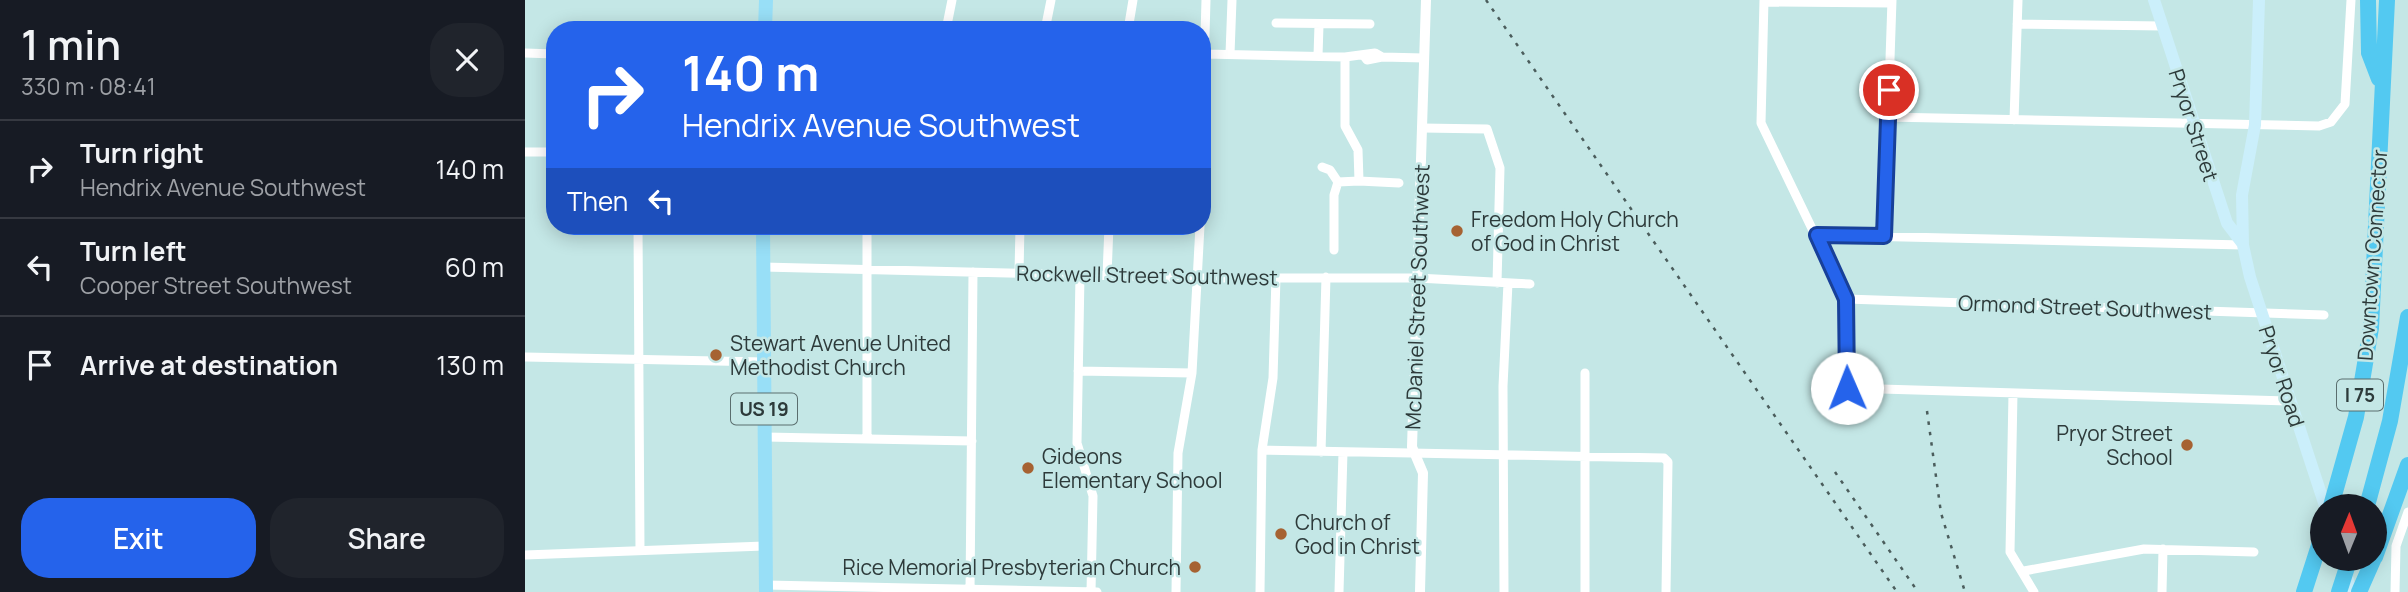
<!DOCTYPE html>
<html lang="en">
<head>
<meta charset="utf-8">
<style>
  :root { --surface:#171b24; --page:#20242c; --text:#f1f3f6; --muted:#9ea1a6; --line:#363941; --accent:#2563eb }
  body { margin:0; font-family:Manrope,sans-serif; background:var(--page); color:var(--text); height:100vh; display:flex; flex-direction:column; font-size:26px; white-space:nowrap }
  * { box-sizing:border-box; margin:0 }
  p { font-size:23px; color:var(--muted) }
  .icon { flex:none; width:38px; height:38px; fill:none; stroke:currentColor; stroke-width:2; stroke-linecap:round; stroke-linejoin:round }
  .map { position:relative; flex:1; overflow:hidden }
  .panel { display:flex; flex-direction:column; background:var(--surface); width:525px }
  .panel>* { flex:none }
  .hud { position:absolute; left:21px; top:21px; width:665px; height:214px; border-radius:28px; box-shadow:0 4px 18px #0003; background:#2563eb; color:#fff; overflow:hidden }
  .needle { width:46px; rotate:1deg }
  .tools { position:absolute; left:1785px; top:494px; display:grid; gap:14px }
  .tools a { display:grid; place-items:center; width:77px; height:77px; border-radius:50%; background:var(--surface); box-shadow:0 4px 18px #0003; font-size:35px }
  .pin { position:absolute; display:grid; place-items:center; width:60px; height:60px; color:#fff; margin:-30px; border:4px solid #fff; border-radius:50%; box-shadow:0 2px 7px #0007 }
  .me { position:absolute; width:77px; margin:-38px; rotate:359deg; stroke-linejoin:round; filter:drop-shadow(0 0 5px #0008) }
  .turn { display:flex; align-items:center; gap:24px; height:147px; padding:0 21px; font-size:32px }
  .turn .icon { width:91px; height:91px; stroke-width:2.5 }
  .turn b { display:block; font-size:49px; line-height:60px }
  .then { display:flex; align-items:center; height:66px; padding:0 21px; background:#0003; gap:14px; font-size:26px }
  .round { display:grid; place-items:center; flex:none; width:74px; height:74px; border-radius:28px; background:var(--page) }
  .summary { display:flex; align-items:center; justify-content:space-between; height:119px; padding:0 21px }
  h1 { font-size:42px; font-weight:600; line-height:52px }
  .button { display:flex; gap:14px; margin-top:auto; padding:14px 21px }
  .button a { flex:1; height:80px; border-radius:28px; background:var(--accent); color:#fff; font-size:28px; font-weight:600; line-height:80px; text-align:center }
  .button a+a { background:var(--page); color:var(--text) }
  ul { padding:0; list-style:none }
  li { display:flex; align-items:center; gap:21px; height:98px; padding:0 21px; border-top:2px solid var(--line) }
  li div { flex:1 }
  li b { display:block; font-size:26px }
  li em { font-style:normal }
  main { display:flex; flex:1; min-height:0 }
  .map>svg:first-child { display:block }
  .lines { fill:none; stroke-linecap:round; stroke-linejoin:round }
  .minor { stroke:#fff; stroke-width:9 }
  .tertiary { stroke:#fff; stroke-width:10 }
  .secondary { stroke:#cbeffb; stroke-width:12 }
  .primary { stroke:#98dff7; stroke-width:14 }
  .motorway { stroke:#53c9f1; stroke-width:16 }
  .rail { stroke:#4b5d5c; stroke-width:2.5; stroke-dasharray:3.5 7; stroke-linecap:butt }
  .route-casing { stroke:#184099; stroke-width:18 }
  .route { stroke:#2563eb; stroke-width:12 }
  .poi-dot { fill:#a66232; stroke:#c4e7e6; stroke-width:2.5 }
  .labels { text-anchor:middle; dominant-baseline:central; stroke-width:5; stroke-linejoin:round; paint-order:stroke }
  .shield { fill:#c4e7e6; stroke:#5a6e6e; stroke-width:2 }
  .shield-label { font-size:19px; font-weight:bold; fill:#2d3a3a }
  .street-label { font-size:21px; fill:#2d3a3a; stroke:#c4e7e6 }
  .poi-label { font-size:21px; fill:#2d3a3a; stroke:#c4e7e6; text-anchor:start }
</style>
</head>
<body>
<main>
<section class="panel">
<div class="summary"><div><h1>1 min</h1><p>330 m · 08:41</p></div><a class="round"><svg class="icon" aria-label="close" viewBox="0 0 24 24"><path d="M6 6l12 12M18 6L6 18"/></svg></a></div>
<ul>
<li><svg class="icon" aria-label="right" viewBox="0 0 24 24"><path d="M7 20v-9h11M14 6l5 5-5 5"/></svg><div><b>Turn right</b><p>Hendrix Avenue Southwest</p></div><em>140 m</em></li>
<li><svg class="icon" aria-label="left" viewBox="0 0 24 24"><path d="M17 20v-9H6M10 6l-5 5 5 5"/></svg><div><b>Turn left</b><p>Cooper Street Southwest</p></div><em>60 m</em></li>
<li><svg class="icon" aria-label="arrive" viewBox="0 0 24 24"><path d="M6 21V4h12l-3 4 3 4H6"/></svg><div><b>Arrive at destination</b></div><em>130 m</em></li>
</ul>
<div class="button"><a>Exit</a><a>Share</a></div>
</section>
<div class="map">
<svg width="1883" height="592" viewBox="0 0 1883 592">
  <rect width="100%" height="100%" fill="#c4e7e6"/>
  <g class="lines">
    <path class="minor" d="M1239,0l-3,123 85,176 1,89 444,13
      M1239,2l127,1
      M751,23l94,1
      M1492,24l145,2
      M421,30l6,-30
      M520,30l6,-30
      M603,30l5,-30
      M0,53l30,1
      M680,54l140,3v69l13,24 1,31 -21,1 -8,-12 -8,-3
      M705,54l2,-54
      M793,56l1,-31
      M839,56l3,4 15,-3 42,1
      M820,57l30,-4 7,4
      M1363,117l431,9 12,-4 14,-18 6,-104
      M1489,120l4,-120
      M897,128l65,1 13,39 -3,115
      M677,141l4,-141
      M0,152h30
      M834,181l40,2
      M113,226l2,324
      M1292,235l426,10
      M1359,236l8,-236
      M809,250v-55l4,-13
      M238,267l441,11h213l113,6
      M494,273l1,-47
      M555,275l-3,168 16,53 -2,96
      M582,275l2,-49
      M1321,299l478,16
      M0,357l239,5
      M553,371l114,2
      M1488,393l-3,159 24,40
      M240,437l207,4
      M342,439v-213
      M737,450l402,8 4,4 -2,130
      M796,452l5,-175
      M0,555l241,-9
      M1499,571l120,-22 110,3
      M241,585l331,7
      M445,592l3,-320
      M651,592l2,-139 14,-80 8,-147
      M735,592l2,-142 11,-72 3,-101
      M814,592l4,-140
      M979,592l-1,-206 5,-103
      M1060,592v-219
      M1637,592l1,-43
      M1870,592l1,-46 12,-34"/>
    <path class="tertiary" d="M895,592l3,-119 -11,-26 14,-447"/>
    <path class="secondary" d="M1629,0l73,223 16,21
      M1734,0l-4,125 -13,70 1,50 7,32 75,229
      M1820,569l6,23"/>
    <path class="primary" d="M240,30l1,-30
      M238,226l3,366"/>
    <path class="motorway" d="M1843,0l1,53 10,26
      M1806,506l25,-89 15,-89 16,-328
      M1842,506l23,-85 18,-104
      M1850,557l33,-92
      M1779,592l18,-56
      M1814,592l11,-34
      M1834,592l15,-34"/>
    <path class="rail" d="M961,0l411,592
      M1402,411l14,102 24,79
      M1310,472l83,120"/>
  </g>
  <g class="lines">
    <g class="route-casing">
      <path id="route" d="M1322,388l-1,-89 -29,-64 67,1 5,-146"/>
    </g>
    <use href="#route" class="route"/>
  </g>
  <g class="poi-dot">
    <circle cx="932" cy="231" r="7"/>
    <circle cx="191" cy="355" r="7"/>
    <circle cx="1662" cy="445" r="7"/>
    <circle cx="503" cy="468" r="7"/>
    <circle cx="756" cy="534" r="7"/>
    <circle cx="670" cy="567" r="7"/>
  </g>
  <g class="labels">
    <g class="shield">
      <rect x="1812" y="379.5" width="46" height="31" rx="5"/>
      <rect x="206" y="393.5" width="66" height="31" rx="5"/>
    </g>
    <g class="shield-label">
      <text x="1835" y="395">I 75</text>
      <text x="239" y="409">US 19</text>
    </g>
    <g class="street-label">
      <text transform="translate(1669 125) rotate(72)">Pryor Street</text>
      <text transform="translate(1847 255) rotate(-86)">Downtown Connector</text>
      <text transform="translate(622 275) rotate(1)">Rockwell Street Southwest</text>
      <text transform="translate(892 297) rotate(-88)">McDaniel Street Southwest</text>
      <text transform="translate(1560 307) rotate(2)">Ormond Street Southwest</text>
      <text transform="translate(1757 376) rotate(72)">Pryor Road</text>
    </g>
    <g class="poi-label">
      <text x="946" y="219">Freedom Holy Church<tspan x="946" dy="24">of God in Christ</tspan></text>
      <text x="205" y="343">Stewart Avenue United<tspan x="205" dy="24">Methodist Church</tspan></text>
      <text x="1648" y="433" text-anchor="end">Pryor Street<tspan x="1648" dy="24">School</tspan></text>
      <text x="517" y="456">Gideons<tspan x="517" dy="24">Elementary School</tspan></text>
      <text x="770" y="522">Church of<tspan x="770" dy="24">God in Christ</tspan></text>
      <text x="656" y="567" text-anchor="end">Rice Memorial Presbyterian Church</text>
    </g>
  </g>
</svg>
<div class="tools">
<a><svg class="needle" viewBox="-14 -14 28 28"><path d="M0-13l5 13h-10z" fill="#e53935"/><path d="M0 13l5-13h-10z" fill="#9ea1a6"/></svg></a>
</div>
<div class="pin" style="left:1364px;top:90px;background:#d93025"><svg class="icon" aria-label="arrive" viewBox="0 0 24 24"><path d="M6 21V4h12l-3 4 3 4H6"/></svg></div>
<svg class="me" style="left:1322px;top:388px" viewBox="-20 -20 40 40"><circle r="19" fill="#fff"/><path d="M0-13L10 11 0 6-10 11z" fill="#2563eb"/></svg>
<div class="hud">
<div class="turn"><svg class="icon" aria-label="right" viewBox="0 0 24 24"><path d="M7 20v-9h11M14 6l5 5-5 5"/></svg><div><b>140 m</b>Hendrix Avenue Southwest</div></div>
<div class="then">Then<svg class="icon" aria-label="left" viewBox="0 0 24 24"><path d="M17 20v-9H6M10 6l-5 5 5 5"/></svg></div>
</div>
</div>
</main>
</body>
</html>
